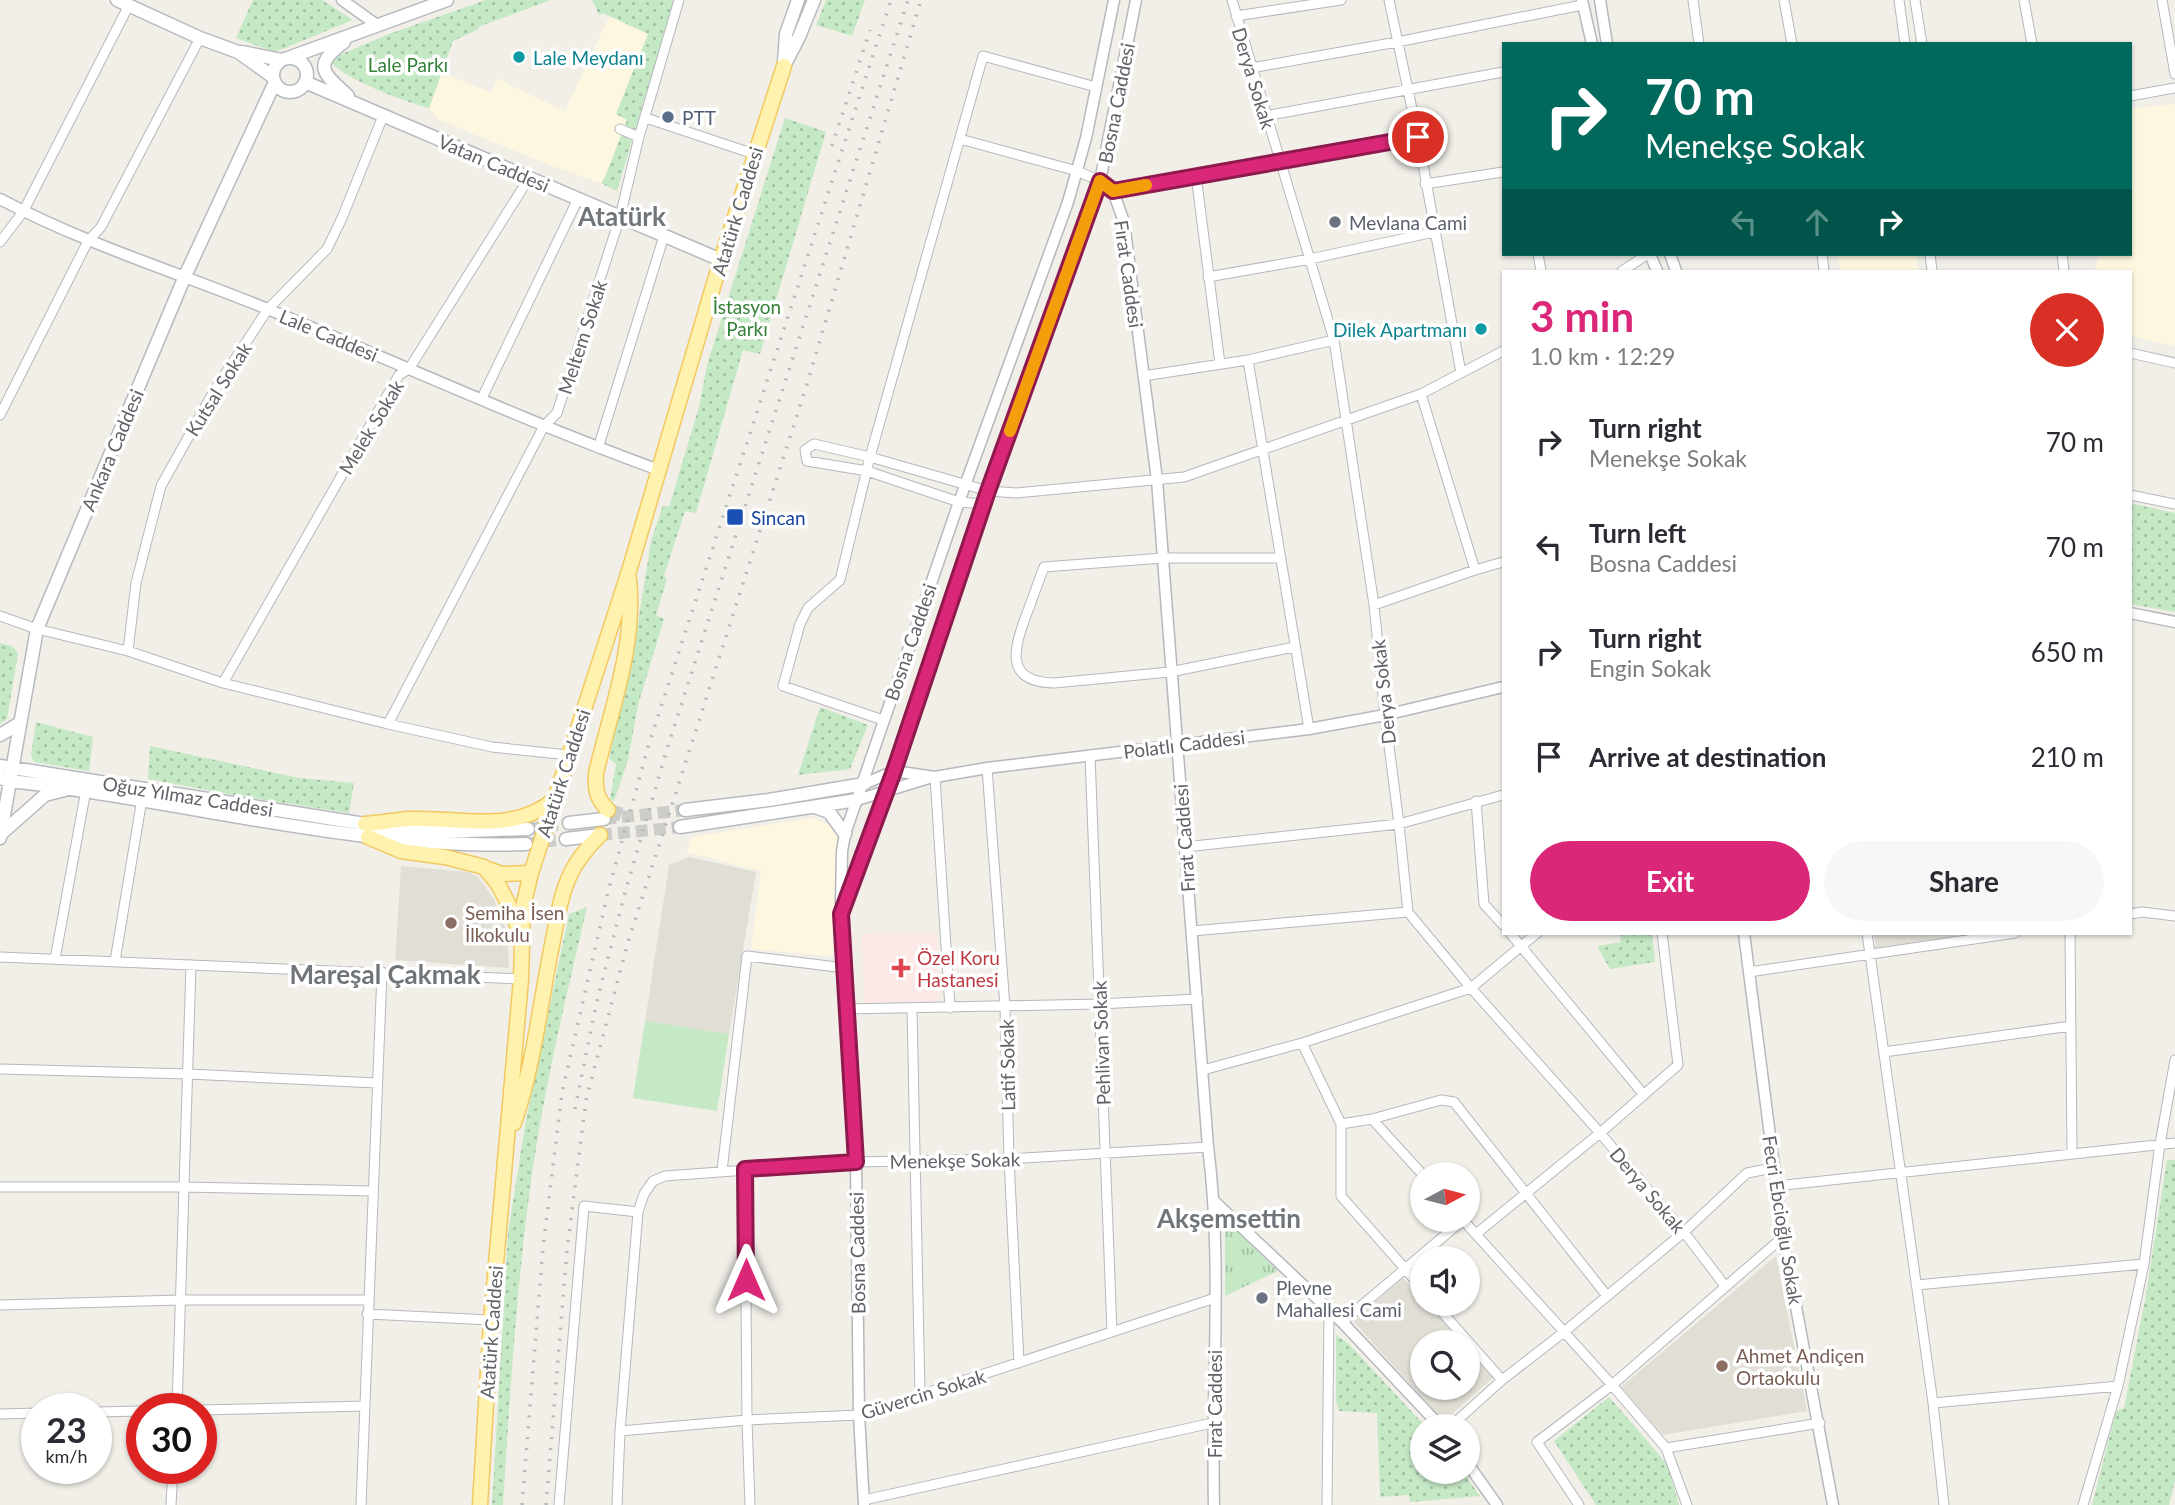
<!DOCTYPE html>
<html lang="en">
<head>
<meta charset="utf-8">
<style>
  :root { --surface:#fff; --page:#f7f7f7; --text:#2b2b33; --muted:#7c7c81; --accent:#db2777 }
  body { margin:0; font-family:Lato,sans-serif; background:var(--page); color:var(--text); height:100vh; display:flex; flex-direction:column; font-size:26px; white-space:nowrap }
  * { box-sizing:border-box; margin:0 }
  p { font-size:23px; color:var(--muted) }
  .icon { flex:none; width:38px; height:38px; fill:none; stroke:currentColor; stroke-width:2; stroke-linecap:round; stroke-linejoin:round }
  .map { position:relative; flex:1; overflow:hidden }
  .panel { position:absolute; left:1502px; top:270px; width:630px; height:665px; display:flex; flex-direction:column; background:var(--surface); border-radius:0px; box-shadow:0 2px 5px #0004 }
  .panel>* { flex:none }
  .top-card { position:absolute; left:1502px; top:42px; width:630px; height:214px; border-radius:0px; box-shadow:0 2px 5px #0004; background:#00695c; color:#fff; overflow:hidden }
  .needle { width:46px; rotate:83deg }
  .controls { position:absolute; left:1410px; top:1162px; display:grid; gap:14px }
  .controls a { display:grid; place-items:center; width:70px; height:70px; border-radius:50%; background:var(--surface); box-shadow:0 2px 5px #0004; font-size:35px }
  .speed { position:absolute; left:21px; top:1393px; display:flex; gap:14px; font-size:35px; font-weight:700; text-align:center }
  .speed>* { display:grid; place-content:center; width:91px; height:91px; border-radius:50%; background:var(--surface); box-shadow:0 2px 5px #0004; line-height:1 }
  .speed small { font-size:18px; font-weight:400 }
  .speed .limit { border:10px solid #d22; background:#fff; color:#111 }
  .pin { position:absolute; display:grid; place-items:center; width:60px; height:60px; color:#fff; margin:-30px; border:4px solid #fff; border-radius:50%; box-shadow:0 2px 7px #0007 }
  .me { position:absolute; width:77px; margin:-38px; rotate:0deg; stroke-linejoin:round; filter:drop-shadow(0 0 5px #0008) }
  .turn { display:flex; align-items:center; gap:24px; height:147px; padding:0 28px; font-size:32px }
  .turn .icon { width:91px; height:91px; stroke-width:2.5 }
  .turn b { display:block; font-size:49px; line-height:60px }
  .lanes { display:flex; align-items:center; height:66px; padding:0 28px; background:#0003; justify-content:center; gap:35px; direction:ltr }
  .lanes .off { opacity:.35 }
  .round { display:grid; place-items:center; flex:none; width:74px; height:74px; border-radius:37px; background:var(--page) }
  .overview { display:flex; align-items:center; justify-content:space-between; height:119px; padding:0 28px }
  h1 { font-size:42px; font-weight:700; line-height:52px; color:var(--accent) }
  .action { display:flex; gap:14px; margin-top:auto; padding:14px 28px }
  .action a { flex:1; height:80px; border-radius:42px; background:var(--accent); color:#fff; font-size:28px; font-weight:700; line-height:80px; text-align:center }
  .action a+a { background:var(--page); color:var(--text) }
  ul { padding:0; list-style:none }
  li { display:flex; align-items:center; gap:21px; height:105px; padding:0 28px }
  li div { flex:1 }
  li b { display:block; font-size:26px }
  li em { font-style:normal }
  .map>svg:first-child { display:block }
  .commercial { fill:#fef7e0 }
  .education { fill:#e1ded6 }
  .medical { fill:#fce8e6 }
  .grass { fill:url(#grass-tufts) }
  .park { fill:url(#park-dots) }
  .pitch { fill:#c5e8c5 }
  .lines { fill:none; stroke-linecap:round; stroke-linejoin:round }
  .secondary-tunnel { stroke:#ccccc8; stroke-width:12; stroke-dasharray:12 6; stroke-linecap:butt }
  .primary-tunnel { stroke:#ccccc8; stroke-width:14; stroke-dasharray:14 7; stroke-linecap:butt }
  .minor-casing { stroke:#b5b8bc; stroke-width:11 }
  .tertiary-casing { stroke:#b5b8bc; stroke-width:13 }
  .secondary-casing { stroke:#b6babf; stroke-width:15 }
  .primary-casing { stroke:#f2c960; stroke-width:17 }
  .minor { stroke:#fff; stroke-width:9 }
  .tertiary { stroke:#fff; stroke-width:10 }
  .secondary { stroke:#fff; stroke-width:12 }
  .primary { stroke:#fff2af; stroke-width:14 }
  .rail { stroke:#b6b7b8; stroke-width:3.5; stroke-dasharray:2 9; stroke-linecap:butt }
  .route-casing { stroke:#8e194d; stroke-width:18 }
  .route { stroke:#db2777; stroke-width:12 }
  .slow { stroke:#f59e0b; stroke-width:12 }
  .culture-dot { fill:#0f9aa8; stroke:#fff; stroke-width:2.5 }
  .service-dot { fill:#5c6f8a; stroke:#fff; stroke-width:2.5 }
  .worship-dot { fill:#6b7280; stroke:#fff; stroke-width:2.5 }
  .transit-dot { fill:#1a4fb4; stroke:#fff; stroke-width:2.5 }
  .education-dot { fill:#8d6e63; stroke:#fff; stroke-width:2.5 }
  .health-dot { fill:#e0444e; stroke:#fff; stroke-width:2.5 }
  .labels { text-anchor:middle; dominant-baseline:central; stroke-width:7; stroke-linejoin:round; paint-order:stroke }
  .culture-label { font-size:19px; fill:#0d838f; stroke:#fff; text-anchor:start }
  .park-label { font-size:19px; fill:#348238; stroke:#fff }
  .street-label { font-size:19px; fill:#5f6368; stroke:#fff }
  .service-label { font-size:19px; fill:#4e5e75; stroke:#fff; text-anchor:start }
  .worship-label { font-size:19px; fill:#5b616d; stroke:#fff; text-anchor:start }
  .transit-label { font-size:19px; fill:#164399; stroke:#fff; text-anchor:start }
  .education-label { font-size:19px; fill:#785e54; stroke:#fff; text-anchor:start }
  .health-label { font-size:19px; fill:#be3a42; stroke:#fff; text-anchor:start }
  .district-label { font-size:26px; font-weight:bold; fill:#70757a; stroke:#fff }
</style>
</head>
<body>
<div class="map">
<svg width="2175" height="1505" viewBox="0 0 2175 1505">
  <defs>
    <pattern id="grass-tufts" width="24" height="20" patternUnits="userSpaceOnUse" patternTransform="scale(1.75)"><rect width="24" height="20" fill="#c5e8c5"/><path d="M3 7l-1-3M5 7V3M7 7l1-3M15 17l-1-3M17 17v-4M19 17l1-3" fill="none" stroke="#a3c0a4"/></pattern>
    <pattern id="park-dots" width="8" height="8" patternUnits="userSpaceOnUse" patternTransform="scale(1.75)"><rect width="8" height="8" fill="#c5e8c5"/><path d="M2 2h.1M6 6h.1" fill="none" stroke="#a3c0a4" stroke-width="1.8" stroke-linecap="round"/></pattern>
  </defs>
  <rect width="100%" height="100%" fill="#f1efe8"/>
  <path class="commercial" d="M609,17l39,16 -32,81 11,6 -22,57 -4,6 -46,-16 -116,-47 -10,-12 13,-36 49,21 6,-14 68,32z
    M2175,104v242l-45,-10v-65h-35l4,-17h31v-145z
    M1838,254h78l2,17h-78z
    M811,818l20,7 7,8 -5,123 -82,-7 10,-78 -74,-19 4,-15z"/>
  <path class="education" d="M689,857l67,15 -27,162 -84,-13 24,-156z
    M401,866l67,6 10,5 16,22 13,33 2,36 -114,-8z
    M1874,933h109l-107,17z
    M1776,1256l31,155 -144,24 -42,-48z
    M1403,1278l20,21v5h4l35,38h-39v46h45v-39l26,28 -50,44 -91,-100z"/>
  <path class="medical" d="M937,932l2,70 -75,2 -2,-70z"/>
  <path class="grass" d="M1231,1225l47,46 -53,25v-69z"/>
  <path class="park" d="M253,0h69l31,20 -78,32 -39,-14z
    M486,0h65l-73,27 1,2 -26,12 -24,67c-22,-5 -84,-29 -97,-45l3,-6 54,-23z
    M592,0h82l-57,191 -16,-8 4,-6 22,-57 -11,-6 32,-80 -45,-21 -4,2z
    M826,0h39l-13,36 -36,-11z
    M785,118l41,14 -66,222 -17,-4 -47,163 -11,-2 -21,65 3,3 -11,36 8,4 -26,86 -10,55 -14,41 -4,-2 6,-35 -7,-5 28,-130 14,-88 12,-36 6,2 30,-100 8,-42z
    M2130,503l45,10v99l-45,-8z
    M0,643l12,3 6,7 -11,66 -7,5z
    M820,707l48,18 -18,44 -52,6z
    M36,722l57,15 -4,34 -55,-9 -3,-7z
    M150,746l149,32 55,5 -5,30 -110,-17 -91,-17z
    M587,907c-20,86 -41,172 -54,260 -16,111 -23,225 -30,338h-11l16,-272 18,-113 43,-206z
    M1620,933h32l3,29 -45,7 -13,-23 24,-4z
    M2167,1160h8v320l-6,25h-77l24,-94 8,-3 22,-113z
    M1336,1335l12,8 77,83h-2v46h40l17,24 -70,6 -1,-7 -29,2 -3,-84 -38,-2 -3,-11z
    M1609,1397l58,67 12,41h-83l-42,-64z"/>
  <path class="pitch" d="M645,1021l84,13 -12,77 -84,-13z"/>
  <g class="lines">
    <path class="secondary-tunnel" d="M604,819l81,-9
      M528,829l41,-6
      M600,835l80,-8
      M526,844l40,-5"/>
    <path class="primary-tunnel" d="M608,810l20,7"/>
    <g class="minor-casing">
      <path id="minor" d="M1232,0l102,340 40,265 11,110 14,109 9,88 63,76 129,145 84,99 41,54
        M1389,0l29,137 43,236
        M1693,0l6,44
        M1784,0l8,44
        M1899,0l6,44
        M1915,0l7,44
        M2024,0l8,44
        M2162,0l13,74
        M1236,16l105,-16
        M1251,68l146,-26 185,-37
        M2130,96l45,-8
        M1265,116l238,-44
        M646,118l108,36
        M620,129l19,8
        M960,139l117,32 23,10
        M1196,175l24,189
        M1425,184l78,-12
        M1113,191l305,-54
        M0,242l23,-30 106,-207
        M1538,254l3,17
        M1822,254l2,17
        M1930,254l2,17
        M2062,254l2,17
        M1622,271l26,-17
        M1208,277l102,-18 124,-27
        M2130,353l45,10
        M1248,360l61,369
        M1143,376l105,-16 86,-20
        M1421,394l54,176
        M482,398l96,-199
        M0,415l88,-174 13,-14 99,-189
        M598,448l66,-212
        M2130,495l45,9
        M984,504l-25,-2 -92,-31 -60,-10 -2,-11 9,-6 56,13 118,34 28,2 168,-16 237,-83 82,-43
        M1281,558h-118l-119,9c-6,15 -11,31 -17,46 -13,35 -24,69 27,70l116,-11 124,-25
        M1374,605l101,-35 28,-8
        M0,616l37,13 91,22 95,32 165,41 104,23 77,8
        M128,651l8,-68 25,-97 53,-95 54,-82 59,-60 15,-31 41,-102
        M223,683l176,-308 10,-6 120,-191
        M883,720l-100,-34 17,-62 8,-16 32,-28 30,-123 113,-401 113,31
        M388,724l156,-298 13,-13 63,-196 19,-80 40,-137
        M1090,755l22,577
        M987,768l18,239 4,152 10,204
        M935,777l15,231
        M1476,801l8,103 19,21
        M1185,847l214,-23 104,-29
        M2130,914l12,-2 33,4
        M1192,931l216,-19
        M1510,933l134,162
        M1867,933l66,470 11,102
        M2070,933l2,220
        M0,957l521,22
        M55,959l31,-169
        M115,961l27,-162
        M1749,972l266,-39
        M912,1008l8,386
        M847,1009l252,-5 99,-5
        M1302,1043l39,81v72l82,93
        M1884,1052l187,-26
        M0,1069l188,5 189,9
        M1203,1070l99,-27 169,-55 66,-55
        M1372,1119l69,-19 13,2 153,194
        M1341,1124l31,-5 51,56
        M745,1169l2,251 3,85
        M722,1171l25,-215 98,12
        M1775,1186l400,-43
        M0,1187h184l189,4
        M1463,1220l149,165 54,63 21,57
        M1476,1234l124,-101 78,-68 -16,-132
        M1916,1285l228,-21
        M1435,1304l67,76
        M0,1305l181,-5h187
        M367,1314l124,6
        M1342,1322l121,-102
        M1933,1403l185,-17
        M177,1409l14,-444
        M201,1410l163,-4
        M96,1412l46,-1
        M0,1414l37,-1
        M1451,1426l51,-46 62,-48 120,-100 63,-59 26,-5
        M620,1431l127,-11 112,-5 356,-117
        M1666,1448l154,-25
        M864,1500l348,-77
        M171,1505l2,-37
        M361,1505l21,-533
        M559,1505l25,-299 54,6
        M617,1505l3,-74 18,-219 6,-18 9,-13 12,-5 191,-14 153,-3 199,-12
        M1327,1505l2,-195
        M1579,1505l-42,-63 75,-57 171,-148
        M2083,1505l35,-119 26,-122 16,-120 15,-84"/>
    </g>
    <g class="tertiary-casing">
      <path id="tertiary" d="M342,0l35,25
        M1582,0l10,44
        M1600,0l7,44
        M1100,181l13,10 11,31 33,258 51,667c15,118 3,239 6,358
        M0,199c87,46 180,74 270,111 130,54 257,112 389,160
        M1650,254l7,17
        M1670,254l6,17
        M2130,613l45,9
        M864,784l30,-13 41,6 52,-9 322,-39 76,-14 118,-28
        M857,800l72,-22
        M841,904l1,-53 3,-17 114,-332 109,-300 18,-64 28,-138
        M1744,933l39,304 50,268
        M1215,1202l127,120 98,104
        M1468,1464l29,41
        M864,1505l-5,-90 -3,-253 -15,-248 53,-143 94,-280 112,-310 36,-181"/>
    </g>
    <g class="secondary-casing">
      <path id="secondary" d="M117,0l83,38 38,14 35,25
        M344,42c-32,24 -21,31 4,54
        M242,52l39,8
        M288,58l159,-58
        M273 75a17 17 0 1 1 34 0a17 17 0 1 1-34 0Z
        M784,62l2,-28 12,-34
        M784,66l15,-29 15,-37
        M305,82l416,178
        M0,735l20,-12
        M0,766l365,58 75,8 88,-3
        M0,778l11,3c171,19 342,69 515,63
        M815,807l14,5 16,22
        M685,810l84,-10 95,-16
        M569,823l35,-4
        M680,827l177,-27
        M1,834l44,-39 20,-5
        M0,838l37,-209 148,-353 90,-194
        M566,839l34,-4"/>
    </g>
    <g class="primary-casing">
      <path id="primary" d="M608,810c-12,-12 -13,-21 -12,-37 15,-64 40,-127 33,-194
        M365,824c15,-1 29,-4 44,-5 51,-2 103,16 146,-20
        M368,837l33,14 44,6 39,10 14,17 15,29 6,18
        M488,869l14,5 29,-1
        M514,1123c20,-58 26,-119 38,-178 5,-24 8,-50 19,-72 7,-15 18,-27 29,-38
        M480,1505l11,-185 30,-341 2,-72 8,-34 98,-302 92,-311 63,-194"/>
    </g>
    <use href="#minor" class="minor"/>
    <use href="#tertiary" class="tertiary"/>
    <use href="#secondary" class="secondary"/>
    <use href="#primary" class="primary"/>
    <path class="rail" d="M832,146l38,-116
      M575,1109l21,-104 28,-109 43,-147 241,-749
      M522,1505l21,-258 19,-154 46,-201 40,-145 243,-747
      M546,1505l21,-255 19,-150 42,-158 179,-558 114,-384"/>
  </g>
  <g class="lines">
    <g class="route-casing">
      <path id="route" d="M746,1280l-1,-111 111,-7 -15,-248 53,-143 94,-280 112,-310 13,10 305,-54"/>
    </g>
    <use href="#route" class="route"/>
    <path class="slow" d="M1010,431l90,-250 13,10 33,-6"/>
  </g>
  <g class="culture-dot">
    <circle cx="519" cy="57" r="7"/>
    <circle cx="1481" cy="329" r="7"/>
  </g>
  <circle class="service-dot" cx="668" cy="117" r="7"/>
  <g class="worship-dot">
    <circle cx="1335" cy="222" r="7"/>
    <circle cx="1262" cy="1298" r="7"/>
  </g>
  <rect class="transit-dot" x="726" y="508" width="18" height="18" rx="3.5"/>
  <g class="education-dot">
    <circle cx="451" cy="923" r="7"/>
    <circle cx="1722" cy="1366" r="7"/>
  </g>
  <path class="health-dot" d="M897.5 957.5h7v7h7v7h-7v7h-7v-7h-7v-7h7z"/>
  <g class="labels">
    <g class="culture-label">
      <text x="533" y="57">Lale Meydanı</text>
      <text x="1467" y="329" text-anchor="end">Dilek Apartmanı</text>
    </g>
    <g class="park-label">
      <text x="408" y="64">Lale Parkı</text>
      <text x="747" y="306">İstasyon<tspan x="747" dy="22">Parkı</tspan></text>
    </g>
    <g class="street-label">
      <text transform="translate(1254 78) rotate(73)">Derya Sokak</text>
      <text transform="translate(1116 103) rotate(-79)">Bosna Caddesi</text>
      <text transform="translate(494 163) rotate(23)">Vatan Caddesi</text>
      <text transform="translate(737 211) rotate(-73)">Atatürk Caddesi</text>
      <text transform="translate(1129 274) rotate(82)">Fırat Caddesi</text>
      <text transform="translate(329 335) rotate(23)">Lale Caddesi</text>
      <text transform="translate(582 337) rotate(-72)">Meltem Sokak</text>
      <text transform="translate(218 389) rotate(-58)">Kutsal Sokak</text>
      <text transform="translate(371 427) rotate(-59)">Melek Sokak</text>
      <text transform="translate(112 450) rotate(-67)">Ankara Caddesi</text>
      <text transform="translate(910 642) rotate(-71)">Bosna Caddesi</text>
      <text transform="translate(1383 692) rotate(-96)">Derya Sokak</text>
      <text transform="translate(1184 744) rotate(-7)">Polatlı Caddesi</text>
      <text transform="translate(563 773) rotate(-72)">Atatürk Caddesi</text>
      <text transform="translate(188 796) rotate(9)">Oğuz Yılmaz Caddesi</text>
      <text transform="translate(1184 838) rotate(-94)">Fırat Caddesi</text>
      <text transform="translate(1101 1043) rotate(-92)">Pehlivan Sokak</text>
      <text transform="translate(1007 1065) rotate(-91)">Latif Sokak</text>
      <text transform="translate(955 1160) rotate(-1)">Menekşe Sokak</text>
      <text transform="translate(1648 1190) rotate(50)">Derya Sokak</text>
      <text transform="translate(1783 1220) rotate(81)">Fecri Ebcioğlu Sokak</text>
      <text transform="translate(857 1253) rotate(-91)">Bosna Caddesi</text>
      <text transform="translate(491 1332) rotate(-86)">Atatürk Caddesi</text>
      <text transform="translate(923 1394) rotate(-17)">Güvercin Sokak</text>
      <text transform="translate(1214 1404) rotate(-90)">Fırat Caddesi</text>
    </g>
    <g class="service-label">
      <text x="682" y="117">PTT</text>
    </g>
    <g class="worship-label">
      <text x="1349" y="222">Mevlana Cami</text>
      <text x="1276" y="1287">Plevne<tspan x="1276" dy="22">Mahallesi Cami</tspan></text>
    </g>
    <g class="transit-label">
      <text x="751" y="517">Sincan</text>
    </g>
    <g class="education-label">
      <text x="465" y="912">Semiha İsen<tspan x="465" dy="22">İlkokulu</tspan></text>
      <text x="1736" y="1355">Ahmet Andiçen<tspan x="1736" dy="22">Ortaokulu</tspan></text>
    </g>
    <g class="health-label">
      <text x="917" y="957">Özel Koru<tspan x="917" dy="22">Hastanesi</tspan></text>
    </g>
    <g class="district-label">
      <text x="622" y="216">Atatürk</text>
      <text x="385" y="974">Mareşal Çakmak</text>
      <text x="1229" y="1218">Akşemsettin</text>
    </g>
  </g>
</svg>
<div class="controls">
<a><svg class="needle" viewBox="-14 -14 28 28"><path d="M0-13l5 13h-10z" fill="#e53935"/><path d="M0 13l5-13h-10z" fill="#7c7c81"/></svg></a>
<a><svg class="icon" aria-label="sound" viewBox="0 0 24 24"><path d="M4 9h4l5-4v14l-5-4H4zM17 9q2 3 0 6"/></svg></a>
<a><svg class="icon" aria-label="search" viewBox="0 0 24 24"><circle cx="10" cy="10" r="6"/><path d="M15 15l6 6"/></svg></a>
<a><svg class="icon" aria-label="layers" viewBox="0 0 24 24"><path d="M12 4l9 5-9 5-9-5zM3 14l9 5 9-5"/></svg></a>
</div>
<div class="speed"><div>23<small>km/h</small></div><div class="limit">30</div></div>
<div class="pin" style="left:1418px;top:137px;background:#d93025"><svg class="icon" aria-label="arrive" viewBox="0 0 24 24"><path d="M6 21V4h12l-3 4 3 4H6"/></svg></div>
<svg class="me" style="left:746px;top:1280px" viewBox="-20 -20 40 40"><path d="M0-17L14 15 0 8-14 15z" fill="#db2777" stroke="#fff" stroke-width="4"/></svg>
<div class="top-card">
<div class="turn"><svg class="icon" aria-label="right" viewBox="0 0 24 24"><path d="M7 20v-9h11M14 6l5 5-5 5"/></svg><div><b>70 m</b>Menekşe Sokak</div></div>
<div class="lanes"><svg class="icon off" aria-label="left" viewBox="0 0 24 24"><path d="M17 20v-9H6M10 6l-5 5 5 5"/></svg><svg class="icon off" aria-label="ahead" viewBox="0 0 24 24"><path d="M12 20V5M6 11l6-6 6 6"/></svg><svg class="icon" aria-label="right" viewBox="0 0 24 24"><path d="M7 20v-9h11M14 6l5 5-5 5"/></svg></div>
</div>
<section class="panel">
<div class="overview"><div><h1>3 min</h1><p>1.0 km · 12:29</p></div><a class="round" style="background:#d93025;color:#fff"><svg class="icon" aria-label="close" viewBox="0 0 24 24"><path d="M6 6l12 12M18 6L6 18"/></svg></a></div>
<ul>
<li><svg class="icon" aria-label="right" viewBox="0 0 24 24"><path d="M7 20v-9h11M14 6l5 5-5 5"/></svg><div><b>Turn right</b><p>Menekşe Sokak</p></div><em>70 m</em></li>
<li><svg class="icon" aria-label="left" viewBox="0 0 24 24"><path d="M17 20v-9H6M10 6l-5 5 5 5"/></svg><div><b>Turn left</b><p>Bosna Caddesi</p></div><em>70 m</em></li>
<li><svg class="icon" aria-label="right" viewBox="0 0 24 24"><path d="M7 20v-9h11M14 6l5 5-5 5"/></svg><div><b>Turn right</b><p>Engin Sokak</p></div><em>650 m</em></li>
<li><svg class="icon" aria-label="arrive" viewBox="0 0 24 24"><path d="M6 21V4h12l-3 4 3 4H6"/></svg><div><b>Arrive at destination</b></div><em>210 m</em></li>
</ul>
<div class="action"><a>Exit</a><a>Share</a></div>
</section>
</div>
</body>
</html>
